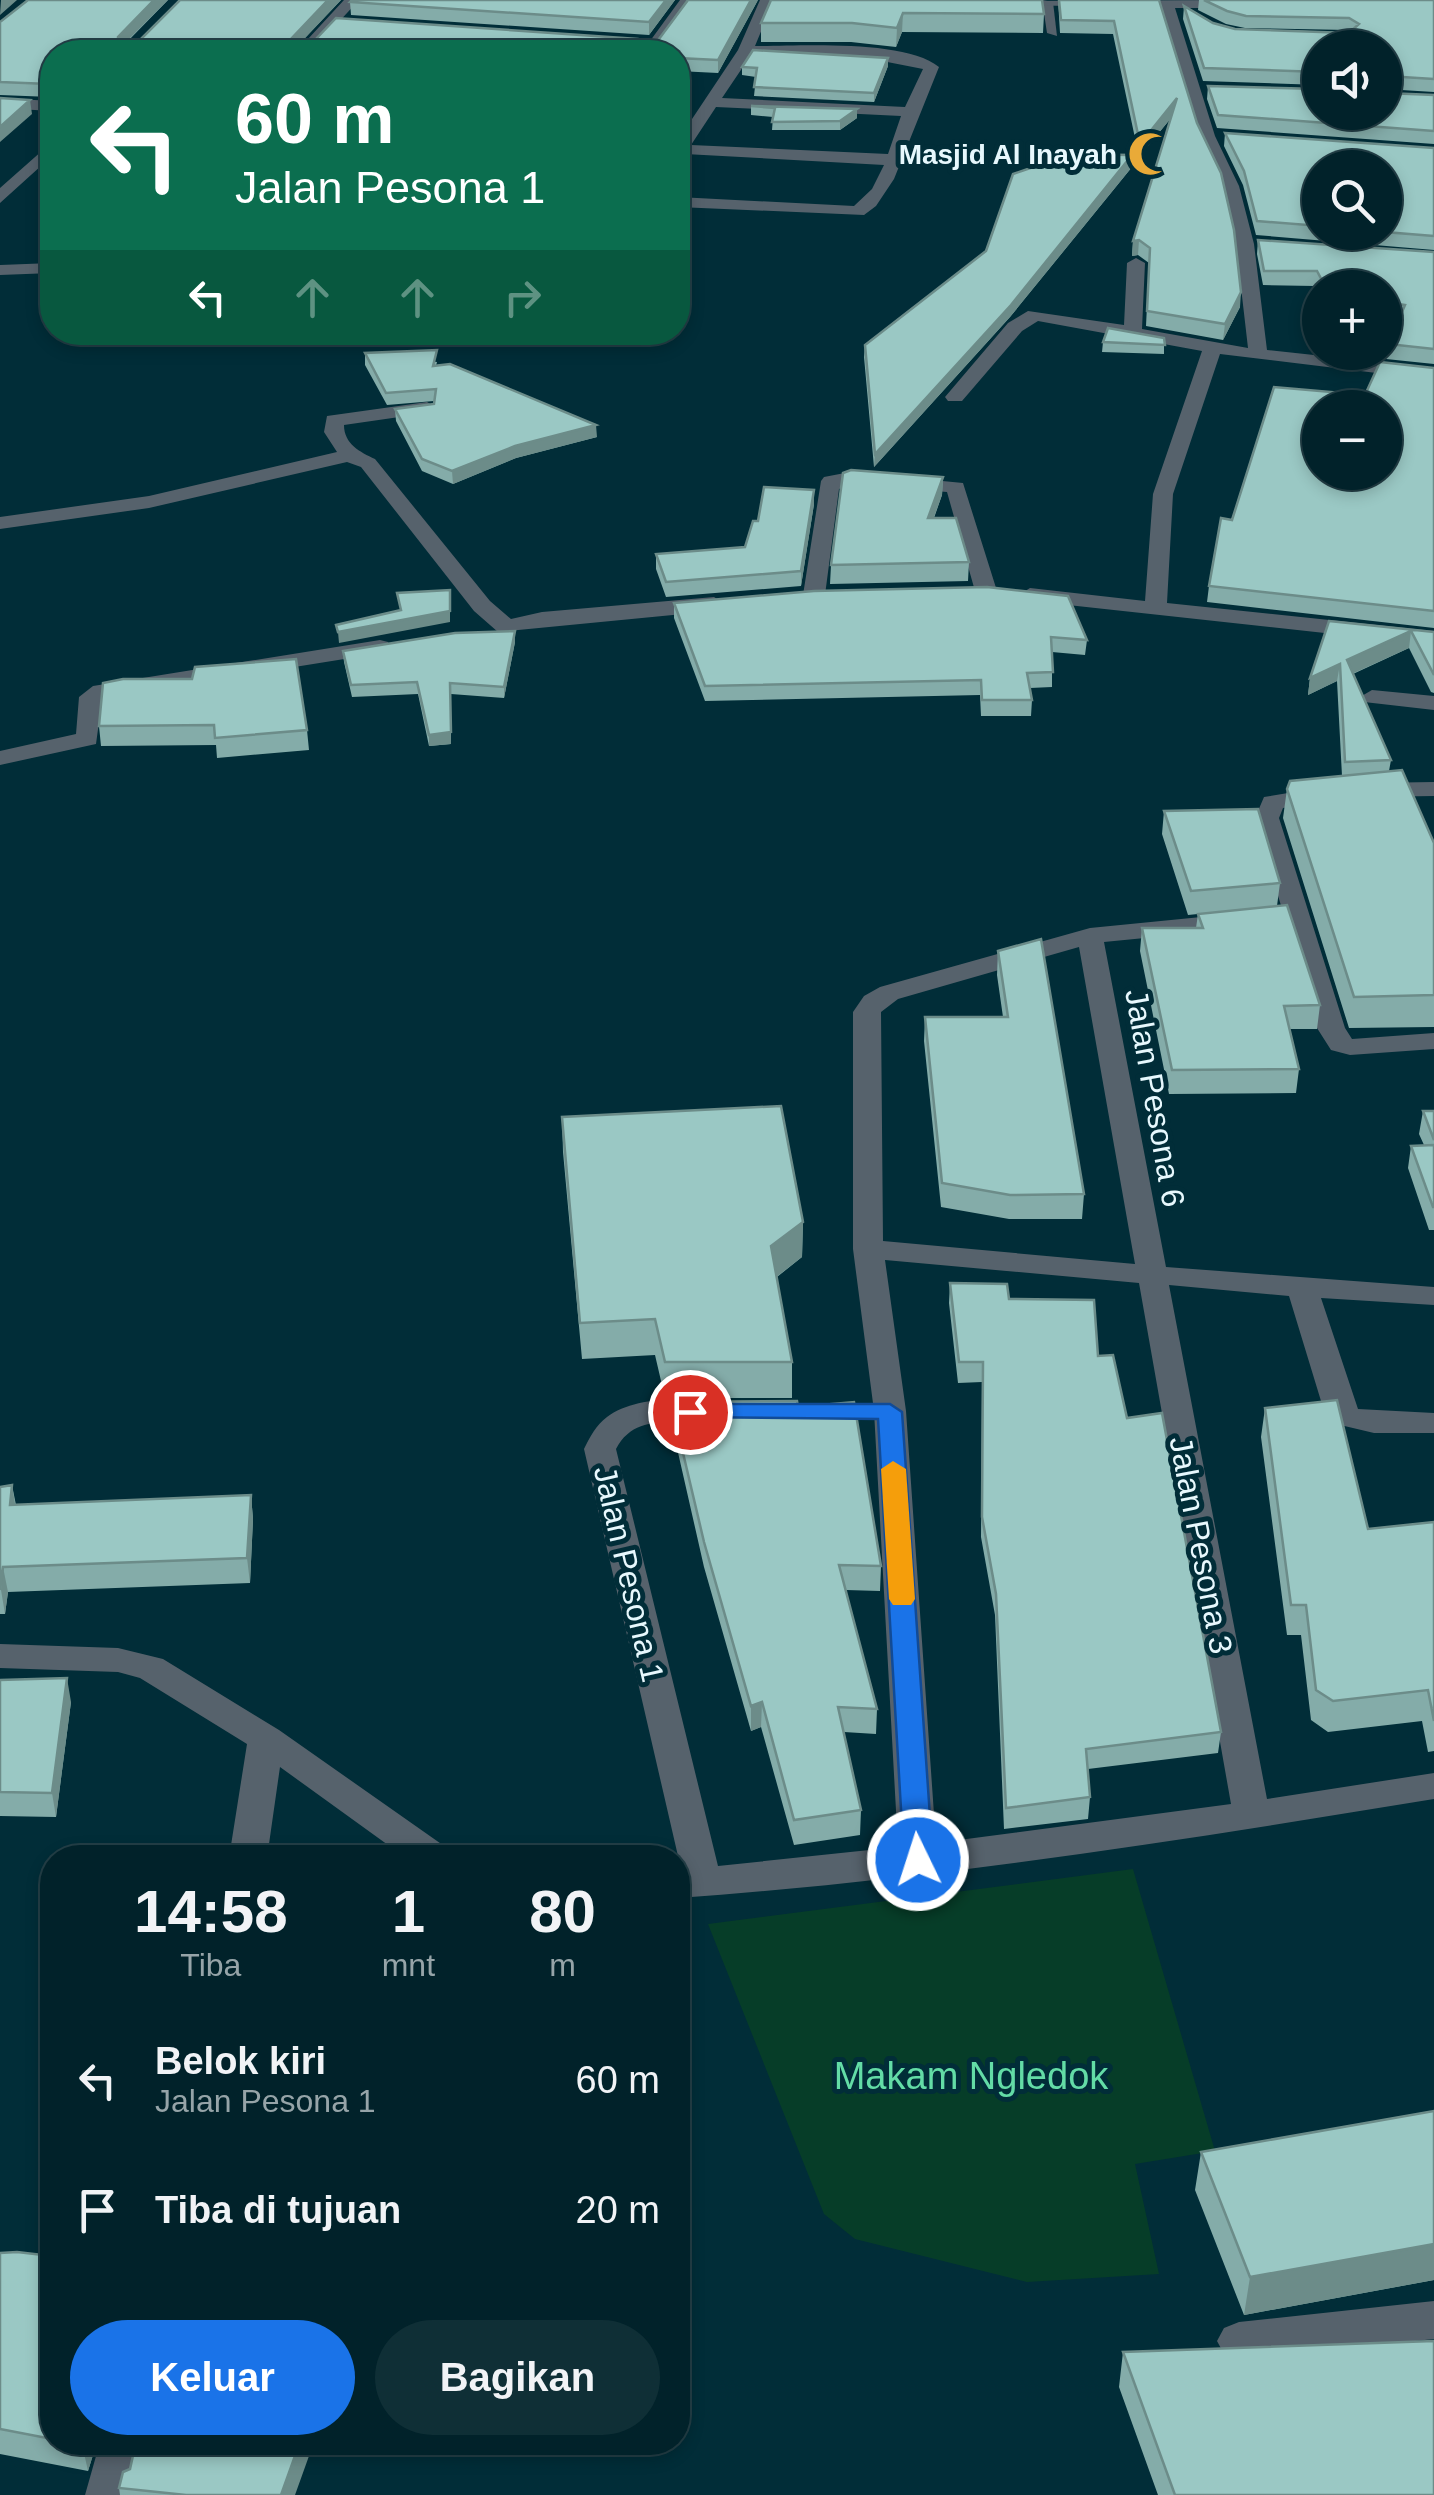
<!DOCTYPE html>
<html lang="id">
<head>
<meta charset="utf-8">
<style>
  :root { --surface:#01222a; --page:#0f2f36; --text:#f1f3f6; --muted:#96a4a8; --line:#233f47; --accent:#1a73e8 }
  body { margin:0; font-family:Helvetica,sans-serif; background:var(--page); color:var(--text); height:100vh; display:flex; flex-direction:column; font-size:38px; white-space:nowrap }
  * { box-sizing:border-box; margin:0 }
  p { font-size:32px; color:var(--muted) }
  .icon { flex:none; width:55px; height:55px; fill:none; stroke:currentColor; stroke-width:2; stroke-linecap:round; stroke-linejoin:round }
  .map { position:relative; flex:1; overflow:hidden }
  .panel { position:absolute; left:40px; top:1845px; width:650px; height:610px; display:flex; flex-direction:column; background:var(--surface); border-radius:40px; box-shadow:0 5px 15px #0003,0 0 0 2px var(--line) }
  .panel>* { flex:none }
  .guide { position:absolute; left:40px; top:40px; width:650px; height:305px; border-radius:40px; box-shadow:0 5px 15px #0003,0 0 0 2px var(--line); background:#0b6e4f; color:#fff; overflow:hidden }
  .controls { position:absolute; left:1302px; top:30px; display:grid; gap:20px }
  .controls a { display:grid; place-items:center; width:100px; height:100px; border-radius:50%; background:var(--surface); box-shadow:0 5px 15px #0003,0 0 0 2px var(--line); font-size:50px }
  .pin { position:absolute; display:grid; place-items:center; width:85px; height:85px; color:#fff; margin:-42px; border:5px solid #fff; border-radius:50%; box-shadow:0 2px 10px #0007 }
  .me { position:absolute; width:110px; margin:-55px; rotate:356deg; stroke-linejoin:round; filter:drop-shadow(0 0 8px #0008) }
  .turn { display:flex; align-items:center; gap:35px; height:210px; padding:0 30px; font-size:45px }
  .turn .icon { width:130px; height:130px; stroke-width:2.5 }
  .turn b { display:block; font-size:70px; line-height:85px }
  .lanes { display:flex; align-items:center; height:95px; padding:0 30px; background:#0003; justify-content:center; gap:50px; direction:ltr }
  .lanes .off { opacity:.35 }
  .eta { display:flex; justify-content:space-evenly; align-items:center; height:170px; text-align:center }
  .eta b { font-size:60px; font-weight:600; line-height:70px }
  .primary-button { display:flex; gap:20px; margin-top:auto; padding:20px 30px }
  .primary-button a { flex:1; height:115px; border-radius:60px; background:var(--accent); color:#fff; font-size:40px; font-weight:600; line-height:115px; text-align:center }
  .primary-button a+a { background:var(--page); color:var(--text) }
  ul { padding:0; list-style:none }
  li { display:flex; align-items:center; gap:30px; height:130px; padding:0 30px }
  li div { flex:1 }
  li b { display:block; font-size:38px }
  li em { font-style:normal }
  .map>svg:first-child { display:block }
  .green { fill:#063d28 }
  .lines { fill:none; stroke-linecap:round; stroke-linejoin:round }
  .lane { fill:#56626c; fill-rule:evenodd }
  .street { fill:#56626c; fill-rule:evenodd }
  .wall { fill:#84aca9; fill-rule:evenodd }
  .shaded-wall { fill:#6c8c89 }
  .building { fill:#9ac8c4; stroke:#6c8c89; stroke-width:2.5; fill-rule:evenodd }
  .route { fill:#1a73e8; stroke:#114b97; stroke-width:2.5 }
  .slow { fill:#f59e0b }
  .labels { text-anchor:middle; dominant-baseline:central; stroke-width:10; stroke-linejoin:round; paint-order:stroke }
  .far-poi-label { font-size:28px; font-weight:bold; fill:#e7f8fd; stroke:#012d38; text-anchor:end }
  .street-label { font-size:32px; fill:#e7f8fd; stroke:#012d38 }
  .near-park-label { font-size:38px; fill:#63dca6; stroke:#012d38 }
</style>
</head>
<body>
<div class="map">
<svg width="1434" height="2495" viewBox="0 0 1434 2495">
  <rect width="100%" height="100%" fill="#012d38"/>
  <path class="green" d="M1133,1869l82,282 -80,13 24,110 -132,8 -172,-43 -31,-25 -116,-290z"/>
  <g class="lines">
    <path class="lane" d="M1042,0l11,2 4,34 -10,-3z"/>
    <path class="street" d="M344,0h15l-48,52h-15z
      M680,0h14l-38,52h-14z
      M760,0h14l-19,46c45,0 150,-7 184,21l-45,112 -18,27 -12,9 -186,-8v-10l176,9 18,-17 12,-24 -199,-11 -7,3v-17l60,-90zM751,55l121,4 51,10 -18,38 -183,-9zM716,107l185,9 -13,38 -197,-9z
      M1238,0l5,4 -7,4h-61l40,128 24,50 15,58 13,106 167,18v12l-214,-26 -47,140 -6,109 267,28v14l-412,-45 -3,-5 11,-7 115,13 8,-107 49,-143 -164,-30 -16,10 -60,70h-14l-3,-4 63,-74 20,-12 96,14 3,-62 9,-5 9,5 -3,66 106,19 -12,-104 -13,-58 -24,-50 -38,-129 -159,-2 -7,-4z
      M0,98l52,3v10l-52,-3z
      M52,142v14l-52,47v-15z
      M52,263v10l-52,2v-10z
      M427,402l10,6 -3,4 -90,13c0,19 16,27 31,34l115,142 21,18 31,-7 172,-15 11,7 -11,7 -216,21 -24,-21 -113,-144 -14,-5 -198,46 -149,21v-12l149,-21 188,-44 -13,-20 3,-16z
      M850,472l113,11 34,108 -3,5 -8,2 -11,-7 -28,-99 -97,-8 -11,5 -14,106 -11,7 -8,-2 -3,-5 18,-114 3,-4z
      M380,640l8,2 3,5 -3,5 -280,45 -6,3 -6,44 -96,21v-14l76,-17 3,-37 14,-11z
      M1372,690l62,6v14l-70,-8 -4,-5z
      M1434,782v14l-64,1 -12,-7 12,-7z
      M1324,787l12,7 -3,5 -50,9 -4,10 66,210 7,11 82,-6v16l-84,6 -19,-5 -14,-22 -31,-104 -182,18 62,325 268,20v18l-113,-7 37,111 76,4v20h-60l-38,-9 -15,-23 -32,-105 -120,-11 98,514 167,-26v26c-250,41 -503,81 -756,99v-28l3,-1 -97,-420c6,-12 12,-24 23,-32 28,-21 84,-21 116,-12l5,7 -5,7c-37,10 -85,-12 -107,30l102,417 180,-19 -24,-436 -21,-162v-237l11,-16 16,-9 210,-59 192,-19 -27,-91 9,-21zM1079,947l56,317 -252,-23 -2,-229 17,-13zM885,1260l254,23 92,521 -295,39 -30,-432z
      M0,1644l118,4 45,11 116,71 168,118 5,10h-46l-126,-91 -13,91h-38l18,-114 -107,-66 -22,-6 -118,-4z
      M1434,2301v38l-195,21 -15,-6 -7,-13 7,-13 15,-6z
      M100,2442h44l-13,53h-46z"/>
  </g>
  <path class="wall" d="M168,0l-41,42h11l203,-42 -40,42 355,1 102,-43 -40,73 -40,-2v-19h-626v44l-1,1 -51,-2v-73z
    M675,0l-26,35 -298,-20 -1,-13z
    M771,0l273,14 -1,19 -141,-1 -6,15 -45,-5h-90v-19z
    M1058,0h101l81,307 -17,33 -77,-14 3,-63 -11,-8 -6,1 1,-15 38,-123 -32,39 -26,-123 -53,-1z
    M1199,0h235v92l-49,-3 -65,-41v37l-117,-4 -20,-62 1,-13 29,17 22,6 115,3 -2,-2 -103,-2 -19,-4 -28,-14z
    M888,58v8l-14,36 -120,-6 2,-19 -14,-2v-8z
    M1208,86l226,9v49l-217,-16 -10,-29z
    M751,106l106,3v9l-17,12h-68l1,-13 -22,-2z
    M1225,133l209,15v102l-178,-15 -13,-50 -19,-39zM1320,168h65v64h-65z
    M1132,167l-122,150 -136,150 -10,-110 1,-12z
    M1258,240l176,12v112l-48,-5 2,-15 11,-25 -14,-2v-29h-65v7l-5,-9 -52,-1 -6,-31z
    M1164,338v16l-62,-2 1,-10z
    M365,353l72,9 -1,4 161,71 -81,21 -63,26 -31,-13 -26,-50 -1,-12 39,-5v-3l-47,4 -22,-40z
    M1434,368v260l-227,-26 2,-16 23,-66 133,-125z
    M943,477l-1,18 -8,23 35,44 -1,19 -138,3 1,-19z
    M814,504l-13,82 -135,11 -10,-28v-15l89,-7 13,-26z
    M674,603l413,37 -2,15 -33,-3v35l-22,1 2,12 -1,16h-50l-1,-21 -275,6 -31,-83z
    M1329,621l105,11v61l-3,-1 -22,-44 -56,26 38,86 -2,11 45,72v184l-85,1 -66,-210 4,-29 55,-13 -5,-95 -29,14 2,-17z
    M515,642l-11,56 -53,-4v50l-22,2 -11,-52 -66,3 -8,-35 -1,-11z
    M192,679l115,51 2,20 -92,8 -1,-13 -115,1 -2,-20z
    M1164,811l116,72 -3,23 -89,9 -26,-81z
    M1198,914l122,91 -3,24h-27l9,40 -3,24 -127,1 -29,-143 2,-23h54z
    M998,951l86,243 -2,25h-73l-68,-12 -17,-166 1,-24h78l-6,-42z
    M1423,1111h11v119h-5l-21,-62 3,-22 13,-1 -5,-11z
    M562,1117l241,105 -1,35 -25,20 15,85v36h-127l-10,-43 -73,4 -19,-207z
    M950,1283l59,16 89,57 29,62 94,314 -3,21 -130,16 2,28 -2,22 -84,10 -9,-214 -14,-78 1,-155 -24,1 -9,-80z
    M671,1402l127,5 83,159 -1,25 -34,-1 31,119 -1,25 -32,-2 17,78 -1,25 -66,10 -33,-118 -10,4 -47,-164 -32,-141z
    M1265,1408l103,121 66,-7v229l-6,1 -6,-31 -94,11 -17,-12 -10,-85h-14l-26,-198z
    M12,1485l4,20 235,-10 2,24 -3,64 -242,9 -3,22h-5v-127z
    M0,1680l71,22 -15,115 -56,-1z
    M1434,2111v169l-190,35 -49,-125 6,-38z
    M0,2253l52,3v186h45l-9,29 -88,-17z
    M1123,2352l311,143h-276l-39,-108z
    M130,2469l165,26h-175l-1,-7z"/>
  <path class="shaded-wall" d="M1,0h16l-17,15z
    M154,0h14l-49,49 -1,-12z
    M328,0h13l-49,52 -1,-13z
    M666,0h9l-26,35v-13z
    M751,0h7l-40,73v-13z
    M903,13l-1,19 -6,15 1,-19z
    M888,58v8l-14,36v-9z
    M52,81v15l-1,1 -2,-13z
    M1177,98l-1,14 -37,45 1,-13z
    M30,100l2,14 -32,28v-15z
    M857,109v9l-17,12v-9z
    M1132,155v12l-122,150 -136,150 1,-13z
    M1139,240l-1,15 -6,1 1,-15z
    M1241,292l-1,15 -17,33 2,-16z
    M596,425l1,12 -81,21 -63,26 -1,-13 63,-25z
    M943,477l-1,18 -15,41 1,-18z
    M814,490v14l-13,82v-15z
    M450,590v32l-111,21 -1,-11 112,-21z
    M515,631v11l-11,56v-11z
    M1411,631l-2,17 -64,29 2,-17z
    M1340,664l-3,17 -29,14 2,-17z
    M450,683l1,61 -22,2v-11z
    M803,1222l-1,35 -31,24v-35z
    M12,1485l4,25 -6,-5z
    M251,1495l2,24 -3,64 -3,-25z
    M3,1567l5,25 -3,22 -4,-24z
    M67,1678l4,24 -15,115 -4,-24z
    M762,1702l-1,25 -10,4v-25z
    M1434,2244v36l-190,35 6,-38z
    M83,2442h14l-9,29 -6,-27z
    M300,2442h14l-19,53h-14z"/>
  <path class="building" d="M28,0h126l-36,37v5h20l42,-42h148l-37,39 4,4 18,-1 23,-24 302,21 4,4h14l32,-43h63l-33,60 -40,-2v-6h-36l-139,-6 -5,6h-446v29l-3,3 -49,-2v-60z
    M352,0h314l-17,22 -299,-20z
    M771,0h271l2,14 -141,-1 -6,15 -45,-5h-91z
    M1059,0h100l38,123 24,50 13,57 7,62 -16,32 -78,-13 3,-63 -11,-8 -6,1 44,-143 -37,46 -26,-123 -53,-1z
    M1204,0h230v79l-47,-3 -2,6v-34h-65v24l-116,-4 -20,-62 29,17 22,6 114,4 10,-9 -10,-6 -103,-2 -19,-5z
    M753,50l135,8 -14,35 -120,-6 3,-19 -15,-1z
    M1208,86l112,3v23h65v-20l1,1 48,2v36l-216,-16z
    M0,98l30,2 -30,27z
    M751,106l106,3 -17,12 -68,1 3,-14z
    M1225,133l209,15v88l-49,-4v-64h-65v58l-63,-5 -13,-50z
    M1050,154l82,1 -121,150 -136,149 -10,-109 121,-94 27,-77 35,-12z
    M1258,240l176,12v97l-46,-5 17,-39 -20,-3v-14h-59l-9,-17h-53z
    M1108,328l56,10 1,7 -62,-3z
    M437,350l-4,16 17,-2 146,61 -81,21 -63,25 -30,-12 -27,-50 39,-5 2,-15 -50,4 -21,-40z
    M1380,362l54,6v243l-225,-25 12,-68 11,2 42,-133 91,8zM1320,408h65v64h-65z
    M851,470l92,7 -15,41h28l13,44 -138,3 12,-92z
    M764,487l50,3 -13,81 -135,11 -10,-28 89,-7 8,-26h5z
    M987,587l81,9 19,44 -36,-3 2,35 -26,1 5,27h-50l-1,-20 -276,6 -31,-83 140,-12z
    M450,590v21l-112,21 -2,-7 65,-15 -4,-17z
    M1329,621l105,11v43l-23,-44 -64,29 44,100 -46,2 -5,-98 -30,14z
    M515,631l-11,56 -54,-4 1,49 -22,3 -12,-53 -66,3 -8,-34 112,-18z
    M296,659l11,71 -92,8 -1,-13 -115,1 4,-43 20,-4h69l3,-12z
    M1402,770l32,73v152l-80,2 -67,-208 3,-8z
    M1258,809l22,74 -89,8 -27,-80z
    M1287,905l33,100 -36,1 15,63 -127,1 -30,-142h61l-5,-14z
    M1041,939l43,255 -74,1 -68,-12 -17,-166h83l-10,-66z
    M781,1106l22,116 -32,24 21,116h-127l-10,-43 -75,4 -18,-206z
    M1423,1111h11v29z
    M1434,1145v62h-1l-22,-61z
    M950,1283l57,1 2,15 85,1 4,56 15,-1 14,63 35,-5 59,319 -135,17 4,48 -84,11 -10,-214 -14,-77 1,-155h-24z
    M1337,1400l31,129 66,-7v199l-6,-31 -95,11 -17,-11 -10,-85h-15l-26,-197z
    M797,1401l1,6 56,-5 27,164 -42,-1 38,144 -39,-2 23,103 -67,10 -32,-118 -11,4 -47,-164 -33,-140z
    M12,1485l-2,20 241,-10 -4,63 -244,9 -3,23v-103z
    M67,1678l-15,115 -52,-1v-112z
    M1434,2111v133l-184,33 -49,-125z
    M17,2252l35,4v183l-52,-10v-176z
    M1434,2341v154h-259l-52,-143z
    M136,2442h164l-19,53h-95l-67,-7 4,-16 7,-3z"/>
  <path class="route" d="M690,1404h200l12,8 31,448 -4,8 -11,3 -10,-3 -4,-8 -26,-441 -196,-2 -4,-5 4,-6z"/>
  <path class="slow" d="M893,1461l13,8 9,130 -4,6h-18l-4,-6 -8,-130z"/>
  <defs>
    <g id="mosque-bare" transform="scale(3.45)"><path d="M3.5-4.9A6 6 0 1 0 3.5 4.9A5 5 0 1 1 3.5-4.9Z" fill="#e9aa38" stroke="#012d38" stroke-width="2.5" paint-order="stroke"/></g>
  </defs>
  <g fill-rule="evenodd">
    <use href="#mosque-bare" x="1150" y="154"/>
  </g>
  <g class="labels">
    <g class="far-poi-label">
      <text x="1117" y="154">Masjid Al Inayah</text>
    </g>
    <g class="street-label">
      <text transform="translate(1155 1098) rotate(80)">Jalan Pesona 6</text>
      <text transform="translate(1201 1545) rotate(79)">Jalan Pesona 3</text>
      <text transform="translate(629 1574) rotate(77)">Jalan Pesona 1</text>
    </g>
    <g class="near-park-label">
      <text x="971" y="2076">Makam Ngledok</text>
    </g>
  </g>
</svg>
<div class="controls">
<a><svg class="icon" aria-label="sound" viewBox="0 0 24 24"><path d="M4 9h4l5-4v14l-5-4H4zM17 9q2 3 0 6"/></svg></a>
<a><svg class="icon" aria-label="search" viewBox="0 0 24 24"><circle cx="10" cy="10" r="6"/><path d="M15 15l6 6"/></svg></a>
<a>+</a>
<a>−</a>
</div>
<div class="pin" style="left:690px;top:1412px;background:#d93025"><svg class="icon" aria-label="arrive" viewBox="0 0 24 24"><path d="M6 21V4h12l-3 4 3 4H6"/></svg></div>
<svg class="me" style="left:918px;top:1860px" viewBox="-20 -20 40 40"><circle r="17" fill="#1a73e8" stroke="#fff" stroke-width="3"/><path d="M0-11L8 9 0 5-8 9z" fill="#fff"/></svg>
<div class="guide">
<div class="turn"><svg class="icon" aria-label="left" viewBox="0 0 24 24"><path d="M17 20v-9H6M10 6l-5 5 5 5"/></svg><div><b>60 m</b>Jalan Pesona 1</div></div>
<div class="lanes"><svg class="icon" aria-label="left" viewBox="0 0 24 24"><path d="M17 20v-9H6M10 6l-5 5 5 5"/></svg><svg class="icon off" aria-label="ahead" viewBox="0 0 24 24"><path d="M12 20V5M6 11l6-6 6 6"/></svg><svg class="icon off" aria-label="ahead" viewBox="0 0 24 24"><path d="M12 20V5M6 11l6-6 6 6"/></svg><svg class="icon off" aria-label="right" viewBox="0 0 24 24"><path d="M7 20v-9h11M14 6l5 5-5 5"/></svg></div>
</div>
<section class="panel">
<div class="eta">
<div><b>14:58</b><p>Tiba</p></div>
<div><b>1</b><p>mnt</p></div>
<div><b>80</b><p>m</p></div>
</div>
<ul>
<li><svg class="icon" aria-label="left" viewBox="0 0 24 24"><path d="M17 20v-9H6M10 6l-5 5 5 5"/></svg><div><b>Belok kiri</b><p>Jalan Pesona 1</p></div><em>60 m</em></li>
<li><svg class="icon" aria-label="arrive" viewBox="0 0 24 24"><path d="M6 21V4h12l-3 4 3 4H6"/></svg><div><b>Tiba di tujuan</b></div><em>20 m</em></li>
</ul>
<div class="primary-button"><a>Keluar</a><a>Bagikan</a></div>
</section>
</div>
</body>
</html>
